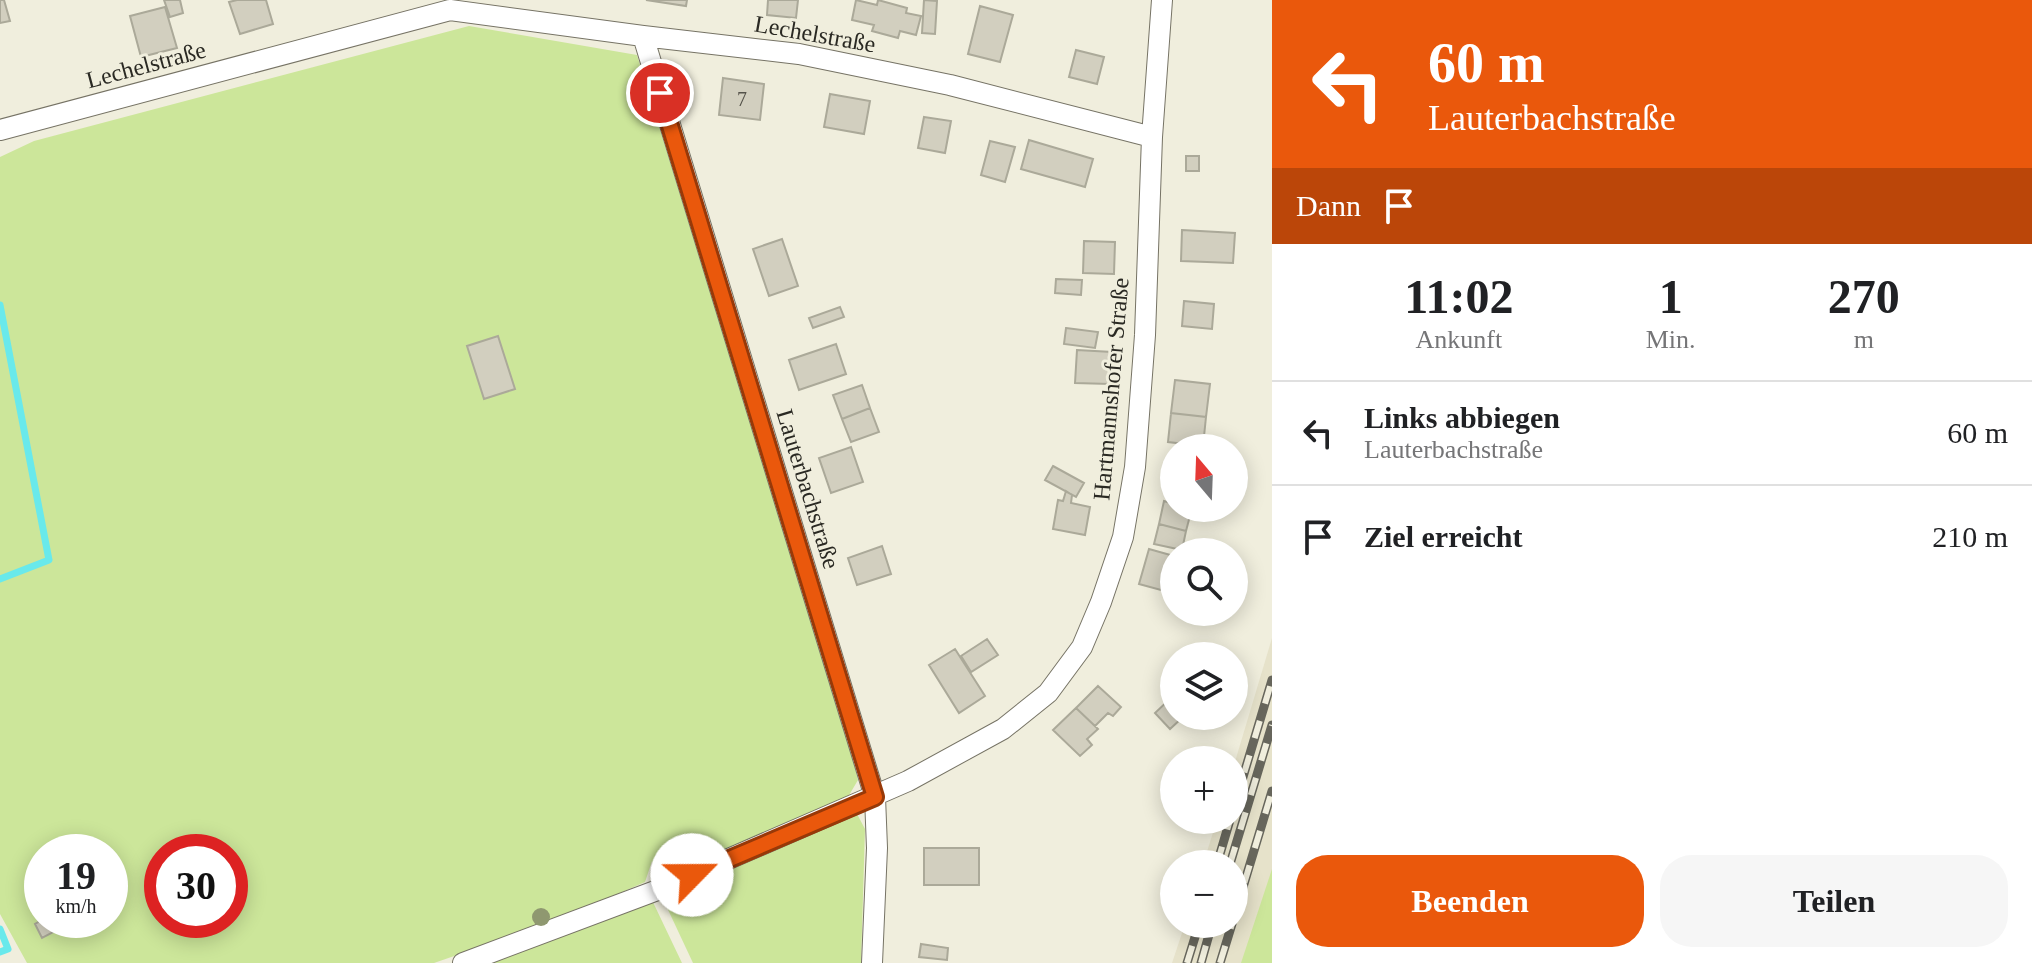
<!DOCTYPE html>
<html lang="de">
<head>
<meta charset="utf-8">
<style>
  :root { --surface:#fff; --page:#f6f6f6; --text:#202124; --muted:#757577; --line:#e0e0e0; --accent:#ea580c }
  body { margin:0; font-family:"Times New Roman",serif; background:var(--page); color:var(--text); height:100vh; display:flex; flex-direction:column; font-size:30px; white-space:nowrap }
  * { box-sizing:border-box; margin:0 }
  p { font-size:26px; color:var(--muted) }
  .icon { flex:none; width:44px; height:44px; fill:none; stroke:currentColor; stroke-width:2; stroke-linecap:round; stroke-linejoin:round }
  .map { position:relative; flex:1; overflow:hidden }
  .side { display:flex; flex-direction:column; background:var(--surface); width:760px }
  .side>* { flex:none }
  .hud { background:#ea580c; color:#fff; overflow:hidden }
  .needle { width:52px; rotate:341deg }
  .tools { position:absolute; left:1160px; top:434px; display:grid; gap:16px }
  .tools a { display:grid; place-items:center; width:88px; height:88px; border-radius:50%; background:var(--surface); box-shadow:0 4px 20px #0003; font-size:40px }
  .speed { position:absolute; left:24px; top:834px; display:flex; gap:16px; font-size:40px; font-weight:700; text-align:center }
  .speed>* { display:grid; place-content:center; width:104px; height:104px; border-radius:50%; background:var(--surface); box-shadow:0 4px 20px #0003; line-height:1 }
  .speed small { font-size:20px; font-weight:400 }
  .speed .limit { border:12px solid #d22; background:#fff; color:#111 }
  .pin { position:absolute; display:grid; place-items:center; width:68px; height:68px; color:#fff; margin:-34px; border:4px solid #fff; border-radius:50%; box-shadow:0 2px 8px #0007 }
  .me { position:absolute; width:88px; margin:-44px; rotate:67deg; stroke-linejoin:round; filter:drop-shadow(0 0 6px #0008) }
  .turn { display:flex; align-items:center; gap:28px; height:168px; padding:0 24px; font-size:36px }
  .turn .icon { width:104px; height:104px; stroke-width:2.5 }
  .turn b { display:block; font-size:56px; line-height:68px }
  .then { display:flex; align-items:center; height:76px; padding:0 24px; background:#0003; gap:16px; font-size:30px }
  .eta { display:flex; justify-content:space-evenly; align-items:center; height:136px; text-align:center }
  .eta b { font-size:48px; font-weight:700; line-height:56px }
  .primary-button { display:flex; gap:16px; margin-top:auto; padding:16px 24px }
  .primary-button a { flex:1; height:92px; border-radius:32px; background:var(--accent); color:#fff; font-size:32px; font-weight:700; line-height:92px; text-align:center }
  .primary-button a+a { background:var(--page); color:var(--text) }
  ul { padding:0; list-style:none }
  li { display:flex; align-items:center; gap:24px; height:104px; padding:0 24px; border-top:2px solid var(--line) }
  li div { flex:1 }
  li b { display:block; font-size:30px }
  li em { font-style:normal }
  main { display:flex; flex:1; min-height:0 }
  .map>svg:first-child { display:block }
  .built { fill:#e6e2ca }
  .green { fill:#cce69a; fill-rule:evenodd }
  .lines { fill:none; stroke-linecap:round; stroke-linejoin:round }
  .stream { stroke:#69e9eb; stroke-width:7 }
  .building { fill:#d2cfbf; stroke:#aba999; stroke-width:2 }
  .minor-casing { stroke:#767365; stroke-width:22 }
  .minor { stroke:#fff; stroke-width:20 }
  .rail-casing { stroke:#67665c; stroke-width:9 }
  .rail { stroke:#f0eedd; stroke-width:6; stroke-dasharray:18; stroke-linecap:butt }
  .tree { fill:#8f9870 }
  .route-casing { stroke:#983908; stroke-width:20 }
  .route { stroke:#ea580c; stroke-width:14 }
  .labels { text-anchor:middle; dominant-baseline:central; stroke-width:6; stroke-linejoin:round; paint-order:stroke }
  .number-label { font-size:20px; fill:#54524a }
  .street-label { font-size:24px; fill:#2a2923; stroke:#f0eedd }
</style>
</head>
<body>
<main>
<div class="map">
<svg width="1272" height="963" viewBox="0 0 1272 963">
  <rect width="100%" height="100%" fill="#f0eedd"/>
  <path class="built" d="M1272,638v256l-23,69h-77l13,-39h49v-60h-31l14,-44h17v-55z"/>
  <path class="green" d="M469,26l168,29 211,683 10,42 -10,17 17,32 -4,134h-168l-30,-64 3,-2 -14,-36 -7,21 -84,37 -127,44h-407l-27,-49v-757l34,-16zM42,852h68v68h-68zM162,852h68v68h-68z
    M1272,869v94h-31z
    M651,898l31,65h-190l76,-29z"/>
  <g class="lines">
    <path class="stream" d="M0,305l49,255 -49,19
      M0,929l8,20 -8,3"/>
  </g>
  <path class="building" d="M0,0h4l6,21 -10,2z
    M164,0h16l3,13 -13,4z
    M237,0h29l7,24 -33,10 -11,-32z
    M646,0h41l-1,6z
    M768,0h30l-2,18 -29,-3z
    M856,0l21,5 1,-5 29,8 -1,5 15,3 -5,19 -16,-4 -2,7 -26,-7 2,-6 -22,-5z
    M924,0l13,1 -2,33 -13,-1z
    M980,6l33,9 -13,47 -32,-8z
    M165,7l12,41 -36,9 -11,-41z
    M1076,50l28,7 -7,27 -28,-7z
    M723,78l41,6 -4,36 -41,-5z
    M830,94l40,7 -6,33 -40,-7z
    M924,117l27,4 -6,32 -27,-5z
    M1029,140l64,19 -8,28 -64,-18z
    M990,141l25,6 -10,35 -24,-7z
    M1186,156h13v15h-13z
    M1182,230l53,3 -2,30 -52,-2z
    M782,239l16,47 -29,10 -16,-47z
    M1084,241l31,1 -1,32 -31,-1z
    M1056,279l26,1 -1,15 -26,-2z
    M1184,301l30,3 -2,25 -30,-3z
    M840,307l4,10 -31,11 -4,-10z
    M1066,328l32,4 -3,16 -31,-4z
    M498,336l17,53 -31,10 -17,-53z
    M836,344l10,30 -47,16 -10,-30z
    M1077,350l35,2 -2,32 -35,-1z
    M1175,380l35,4 -4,33 -35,-4z
    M862,385l8,23 -28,11 -9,-24z
    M870,408l9,24 -28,10 -9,-23z
    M1171,413l35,4 -3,29 -35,-4z
    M851,447l12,35 -32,11 -12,-35z
    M1053,466l31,17 -8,14 -31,-17z
    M1066,491l6,4 -1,8 19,4 -5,28 -32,-6 5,-29 5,1z
    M1164,501l10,3v4h18l-6,23 -27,-7z
    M1159,524l27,7 -4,19 -28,-6z
    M882,546l9,28 -34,11 -9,-27z
    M1149,549l25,7 -2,37 -33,-9z
    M987,639l11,16 -27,17 -10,-16z
    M955,649l30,47 -26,17 -30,-48z
    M1098,686l23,21 -8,9 -5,-3 -13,13 -19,-18z
    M1174,695v21h10l-14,13 -15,-16z
    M1076,708l22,21 -11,10 5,6 -12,11 -27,-26z
    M924,848h55v37h-55z
    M42,920h19l4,6 -23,12 -7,-14z
    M921,944l27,4 -1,12 -28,-3z"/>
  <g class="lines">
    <g class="minor-casing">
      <path id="minor" d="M643,36l232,761 2,51 -5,115
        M0,130l450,-120 193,26 156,18 151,31 202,52
        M463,963l192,-72 253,-110 95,-52 45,-36 34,-46 19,-45 22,-65 12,-70 10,-132 7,-198 10,-137"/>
    </g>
    <use href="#minor" class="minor"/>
    <g class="rail-casing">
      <path id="rail" d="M1234,807l38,-127
        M1217,864l13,-44
        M1230,864l42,-139
        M1234,917l38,-126
        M1187,963l12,-39
        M1201,963l11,-39
        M1220,963l12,-39"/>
    </g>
    <use href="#rail" class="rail"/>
  </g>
  <circle class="tree" cx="541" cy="917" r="9"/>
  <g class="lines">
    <g class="route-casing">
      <path id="route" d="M660,93l215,704 -183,78"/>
    </g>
    <use href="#route" class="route"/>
  </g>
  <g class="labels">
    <g class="number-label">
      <text x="742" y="99">7</text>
    </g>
    <g class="street-label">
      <text transform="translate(815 34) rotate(10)">Lechelstraße</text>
      <text transform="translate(146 65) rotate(-15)">Lechelstraße</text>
      <text transform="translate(1111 389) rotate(-85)">Hartmannshofer Straße</text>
      <text transform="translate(808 489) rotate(73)">Lauterbachstraße</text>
    </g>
  </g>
</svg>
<div class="tools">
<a><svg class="needle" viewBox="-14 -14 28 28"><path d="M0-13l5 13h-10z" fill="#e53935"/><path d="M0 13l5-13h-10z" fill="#757577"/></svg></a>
<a><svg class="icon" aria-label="search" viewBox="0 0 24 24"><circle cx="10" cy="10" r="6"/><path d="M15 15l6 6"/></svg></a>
<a><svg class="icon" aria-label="layers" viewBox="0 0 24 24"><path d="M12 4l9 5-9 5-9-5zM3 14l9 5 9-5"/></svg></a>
<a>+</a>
<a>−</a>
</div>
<div class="speed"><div>19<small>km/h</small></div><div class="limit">30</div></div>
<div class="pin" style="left:660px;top:93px;background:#d93025"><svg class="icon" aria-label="arrive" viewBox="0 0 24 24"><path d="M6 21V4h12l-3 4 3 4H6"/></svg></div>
<svg class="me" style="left:692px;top:875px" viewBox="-20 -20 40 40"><circle r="19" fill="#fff"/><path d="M0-13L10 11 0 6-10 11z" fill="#ea580c"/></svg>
</div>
<section class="side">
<div class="hud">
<div class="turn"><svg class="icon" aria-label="left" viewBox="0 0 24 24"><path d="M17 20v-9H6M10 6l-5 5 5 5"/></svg><div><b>60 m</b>Lauterbachstraße</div></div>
<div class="then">Dann<svg class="icon" aria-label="arrive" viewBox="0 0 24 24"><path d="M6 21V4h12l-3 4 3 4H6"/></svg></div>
</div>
<div class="eta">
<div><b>11:02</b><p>Ankunft</p></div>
<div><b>1</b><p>Min.</p></div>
<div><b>270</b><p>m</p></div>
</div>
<ul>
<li><svg class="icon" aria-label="left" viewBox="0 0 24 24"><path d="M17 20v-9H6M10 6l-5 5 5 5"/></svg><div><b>Links abbiegen</b><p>Lauterbachstraße</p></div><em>60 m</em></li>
<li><svg class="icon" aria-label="arrive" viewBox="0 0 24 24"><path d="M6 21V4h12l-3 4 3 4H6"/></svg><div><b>Ziel erreicht</b></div><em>210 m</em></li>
</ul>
<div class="primary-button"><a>Beenden</a><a>Teilen</a></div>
</section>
</main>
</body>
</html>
